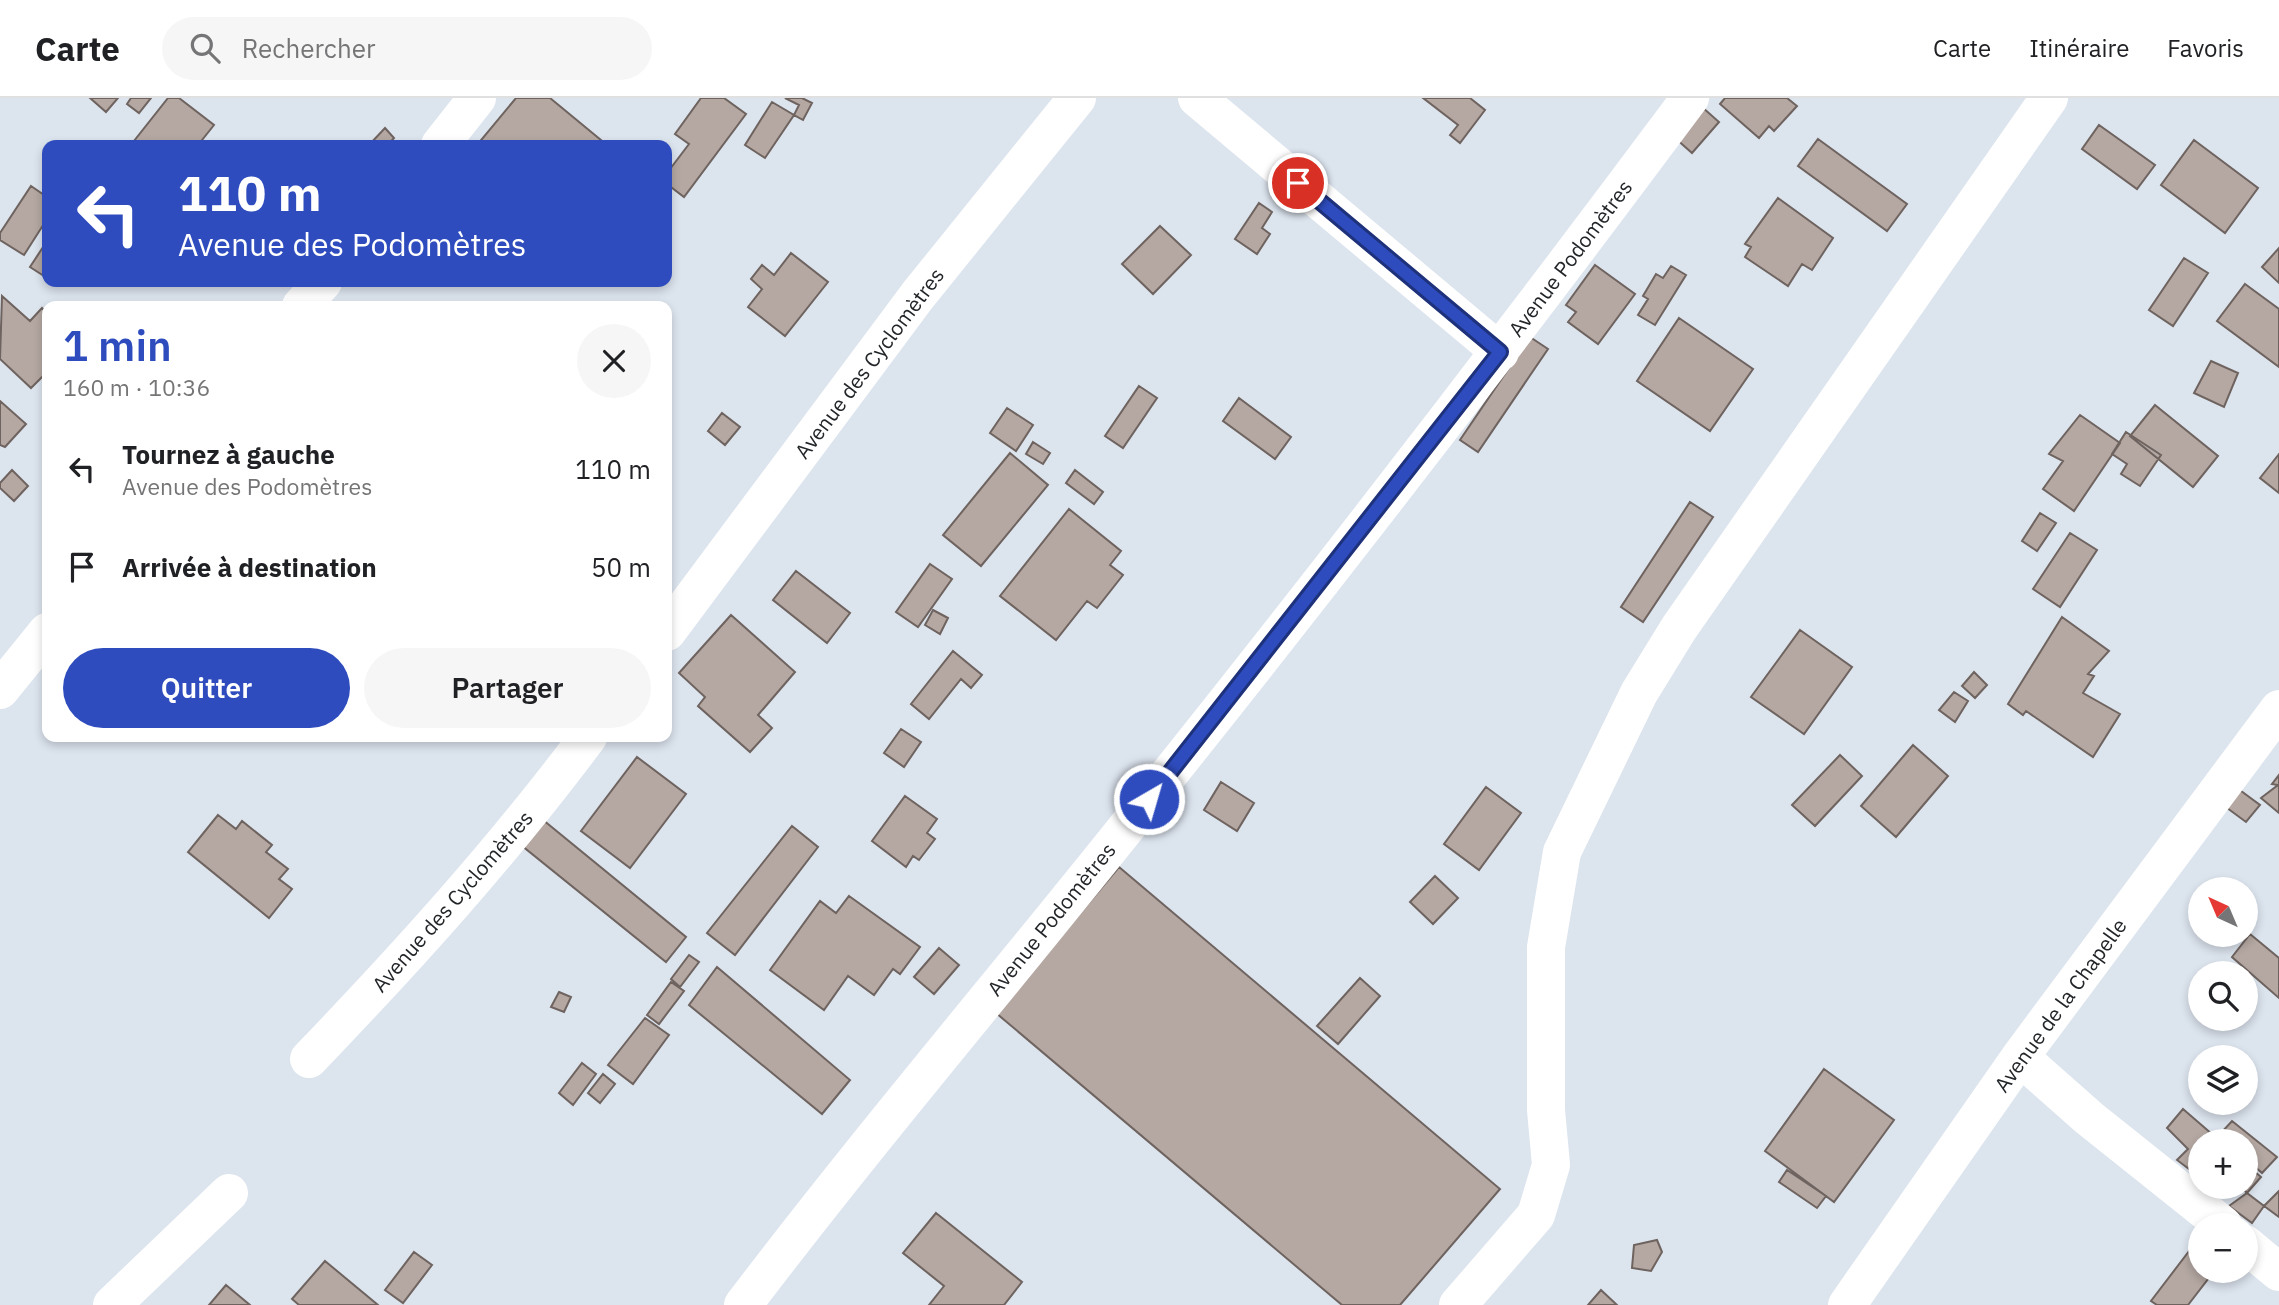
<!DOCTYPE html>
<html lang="fr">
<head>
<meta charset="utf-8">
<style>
  :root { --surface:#fff; --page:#f6f6f6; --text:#202124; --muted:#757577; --line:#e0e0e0; --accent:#2e4cbd }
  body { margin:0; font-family:"IBM Plex Sans",sans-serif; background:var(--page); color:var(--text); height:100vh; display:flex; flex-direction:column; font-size:26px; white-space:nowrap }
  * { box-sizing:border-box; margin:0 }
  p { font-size:23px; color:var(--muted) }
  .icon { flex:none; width:38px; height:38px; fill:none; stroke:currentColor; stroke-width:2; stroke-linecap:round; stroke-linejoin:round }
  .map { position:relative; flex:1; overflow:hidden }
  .drawer { position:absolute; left:42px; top:203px; width:630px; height:441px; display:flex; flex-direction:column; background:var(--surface); border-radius:14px; box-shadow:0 4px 10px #0003 }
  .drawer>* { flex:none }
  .guide { position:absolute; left:42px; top:42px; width:630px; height:147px; border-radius:14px; box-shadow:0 4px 10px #0003; background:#2e4cbd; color:#fff; overflow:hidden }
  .needle { width:46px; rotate:316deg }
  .fabs { position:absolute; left:2188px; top:779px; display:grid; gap:14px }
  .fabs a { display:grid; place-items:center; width:70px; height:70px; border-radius:50%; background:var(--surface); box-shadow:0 4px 10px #0003; font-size:35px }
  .pin { position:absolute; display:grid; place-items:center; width:60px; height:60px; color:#fff; margin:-30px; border:4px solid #fff; border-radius:50%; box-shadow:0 2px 7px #0007 }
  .me { position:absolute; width:77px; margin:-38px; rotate:38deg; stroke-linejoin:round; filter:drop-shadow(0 0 5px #0008) }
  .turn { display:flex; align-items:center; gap:24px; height:147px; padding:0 21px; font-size:32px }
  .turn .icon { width:91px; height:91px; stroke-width:2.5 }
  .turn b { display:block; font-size:49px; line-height:60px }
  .round { display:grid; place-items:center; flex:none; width:74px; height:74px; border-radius:37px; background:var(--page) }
  .overview { display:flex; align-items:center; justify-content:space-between; height:119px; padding:0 21px }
  h1 { font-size:42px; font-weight:600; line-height:52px; color:var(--accent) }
  .button { display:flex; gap:14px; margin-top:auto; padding:14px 21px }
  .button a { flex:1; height:80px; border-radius:42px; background:var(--accent); color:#fff; font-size:28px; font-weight:600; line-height:80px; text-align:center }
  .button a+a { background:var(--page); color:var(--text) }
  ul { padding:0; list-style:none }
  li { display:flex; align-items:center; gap:21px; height:98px; padding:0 21px }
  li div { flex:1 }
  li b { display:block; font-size:26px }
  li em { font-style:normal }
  header { display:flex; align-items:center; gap:42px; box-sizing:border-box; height:98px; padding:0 35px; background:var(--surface); border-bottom:2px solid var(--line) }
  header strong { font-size:33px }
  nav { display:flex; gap:38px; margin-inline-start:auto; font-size:24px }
  .search { width:490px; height:63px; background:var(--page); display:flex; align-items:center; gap:18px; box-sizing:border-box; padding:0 24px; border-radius:38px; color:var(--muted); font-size:26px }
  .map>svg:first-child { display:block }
  .building { fill:#b5a8a3; stroke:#6e635f; stroke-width:2 }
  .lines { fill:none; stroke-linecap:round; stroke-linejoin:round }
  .minor { stroke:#fff; stroke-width:38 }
  .route-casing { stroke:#1e317b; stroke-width:18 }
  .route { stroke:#2e4cbd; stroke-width:12 }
  .labels { text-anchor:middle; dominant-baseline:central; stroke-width:7; stroke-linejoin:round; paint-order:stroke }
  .street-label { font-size:21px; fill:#232629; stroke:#fff }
</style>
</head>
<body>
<header>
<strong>Carte</strong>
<div class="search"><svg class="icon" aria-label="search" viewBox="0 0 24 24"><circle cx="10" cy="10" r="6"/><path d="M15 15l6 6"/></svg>Rechercher</div>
<nav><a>Carte</a><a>Itinéraire</a><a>Favoris</a></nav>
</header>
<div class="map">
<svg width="2279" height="1207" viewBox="0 0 2279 1207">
  <rect width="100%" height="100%" fill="#dce4ee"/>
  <path class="building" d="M90,0h28l-12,14z
    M131,0h20l-12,15 -12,-9z
    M168,0h11l35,27 -16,20h-58l-6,-4z
    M516,0h34l57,47h-130z
    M701,0h23l22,16 -62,83 -17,-13v-11l22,-29 -14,-10z
    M785,0h17l10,5 -9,17 -9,-5 5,-10z
    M1423,0h47l15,12 -25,33 -10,-8 8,-10z
    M1725,0h62l10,8 -23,25 -5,-5 -10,12 -39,-34z
    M772,4l22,13 -29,43 -20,-13z
    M1702,9l17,15 -27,31 -17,-15z
    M2099,27l56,40 -18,24 -55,-40z
    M385,30l9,10 -6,7h-19z
    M1818,41l89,65 -20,27 -89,-65z
    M2194,42l64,48 -33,45 -64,-48z
    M31,88l16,11v22l-23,36 -24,-15v-7z
    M1778,100l55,40 -21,32 -10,-6 -14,22 -43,-29 6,-10 -6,-3z
    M1259,105l13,9 -10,16 8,6 -13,20 -22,-15z
    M1160,128l31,29 -38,39 -31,-30z
    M47,143v37l-17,-11z
    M2279,150v35l-17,-16z
    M791,155l37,29 -43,54 -37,-29 14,-18 -11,-10 11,-14 12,10z
    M2184,160l24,15 -35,53 -24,-16z
    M1595,167l40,29 -37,50 -30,-22 8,-10 -10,-7z
    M1671,168l15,9 -31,50 -17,-10 10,-16 -5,-3 13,-22 7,4z
    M2245,186l34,25v58l-62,-46z
    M2,198l28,25 12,-13 5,5v59l-16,16 -31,-29z
    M1679,220l74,51 -43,62 -73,-50z
    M1530,239l18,12 -70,103 -18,-12z
    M2211,263l27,12 -14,34 -30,-14z
    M1139,288l18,12 -34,50 -18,-12z
    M1239,300l52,39 -16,22 -52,-38z
    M0,303l26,23 -21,23 -5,-2z
    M2155,307l63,51 -25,31 -63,-51z
    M1007,310l26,17 -17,26 -26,-18z
    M722,315l18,14 -15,18 -17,-14z
    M2080,317l40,28 -46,68 -31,-22 20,-28 -14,-7z
    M2126,334l35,23 -21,31 -19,-12 6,-10 -15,-10z
    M1033,344l17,11 -7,11 -17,-10z
    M1010,355l38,32 -67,81 -38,-31z
    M2279,356v39l-19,-15z
    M12,372l16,16 -14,15 -14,-13v-5z
    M1075,372l28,22 -9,12 -28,-21z
    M1690,404l23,15 -70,105 -22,-15z
    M1069,411l52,42 -11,14 13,10 -26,33 -10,-7 -31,39 -56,-44z
    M2040,415l16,10 -19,28 -15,-10z
    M2070,435l27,17 -37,57 -27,-18z
    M930,466l22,15 -34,48 -22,-15z
    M796,473l54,42 -23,30 -54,-43z
    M933,512l15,8 -8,16 -15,-9z
    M731,517l64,57 -37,43 14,13 -22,24 -52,-46 7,-9 -26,-24z
    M2062,519l47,34 -21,23 6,2 -11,17 37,21 -27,43 -67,-46 -3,4 -15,-11z
    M1800,532l52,37 -48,67 -53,-37z
    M953,553l29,24 -11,13 -10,-9 -32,40 -18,-15z
    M1974,574l13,13 -12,13 -13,-12z
    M1954,594l14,9 -13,21 -16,-12z
    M901,631l20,13 -17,25 -20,-14z
    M1913,647l35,31 -52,61 -35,-31z
    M1840,657l22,21 -47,50 -23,-21z
    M637,659l49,37 -56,74 -49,-37z
    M2279,677v38l-18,-15 17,-13 -6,-1z
    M1221,684l33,21 -17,28 -33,-21z
    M1486,689l35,26 -42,57 -35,-26z
    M2237,690l23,17 -14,17 -27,-20z
    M905,698l32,23 -10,14 8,6 -16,21 -6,-4 -7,11 -34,-26z
    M218,717l18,14 6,-8 30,24 -6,7 22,17 -9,10 13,10 -23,29 -81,-66z
    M537,717l149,122 -20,25 -150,-121z
    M792,728l26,21 -83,108 -28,-22z
    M1119,769l381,322 -100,116h-58l-346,-292z
    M1435,778l23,22 -25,26 -23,-22z
    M849,798l71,51 -20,27 -7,-5 -19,26 -26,-19 -24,34 -54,-40 50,-69 16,12z
    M2250,836l29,24v40l-47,-41z
    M939,850l20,17 -25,29 -20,-17z
    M689,857l10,7 -19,25 -9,-8z
    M717,869l133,113 -28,34 -133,-109z
    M1360,880l20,18 -42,48 -21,-18z
    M671,884l13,9 -25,33 -12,-9z
    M559,894l12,5 -7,15 -13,-5z
    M645,920l24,17 -36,49 -25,-19z
    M582,965l14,11 -23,31 -14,-12z
    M1824,971l70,51 -60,82 -69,-51z
    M603,976l12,10 -15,19 -12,-10z
    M2183,1011l37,32h-20l-3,34 -20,-15 11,-11 -21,-21z
    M2232,1023l45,36 -15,16 -17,-15v-17h-18l-7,-7z
    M2245,1065l16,14 -14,16 -7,-7h5z
    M1787,1072l39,26 -9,12 -38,-26z
    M2279,1093v26l-15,-11z
    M2247,1095l17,13 -12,17 -23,-17z
    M936,1115l86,69 -18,23h-75l15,-19 -41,-33z
    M2199,1140l1,32h15l-27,35h-31l-6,-4z
    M1657,1142l5,12 -11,19 -19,-3 2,-23z
    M414,1154l18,13 -29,38 -18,-13z
    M325,1163l53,44h-79l-7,-6z
    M226,1187l24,20h-41z
    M1601,1192l16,15h-29z"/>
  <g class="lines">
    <path class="minor" d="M1197,0l303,254
      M440,47l37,-47
      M301,208l22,-24
      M667,534l251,-337 159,-197
      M0,592l47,-58
      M2020,959l69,61 134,107
      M309,961c99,-103 194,-208 279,-322
      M2245,1146l34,28
      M112,1207l117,-112
      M743,1207c126,-166 261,-324 391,-487 190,-237 375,-477 556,-720
      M1458,1207l78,-90 15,-50 -5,-55v-163l16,-95 77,-159 40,-65 370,-530
      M1847,1207l173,-248 259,-348"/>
  </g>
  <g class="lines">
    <g class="route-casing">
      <path id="route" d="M1149,701l351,-447 -202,-169"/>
    </g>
    <use href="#route" class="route"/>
  </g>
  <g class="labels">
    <g class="street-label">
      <text transform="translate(1570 160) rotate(-53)">Avenue Podomètres</text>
      <text transform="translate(869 265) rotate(-53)">Avenue des Cyclomètres</text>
      <text transform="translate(452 803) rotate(-49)">Avenue des Cyclomètres</text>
      <text transform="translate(1051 821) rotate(-51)">Avenue Podomètres</text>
      <text transform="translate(2060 907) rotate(-54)">Avenue de la Chapelle</text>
    </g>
  </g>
</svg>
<div class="fabs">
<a><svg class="needle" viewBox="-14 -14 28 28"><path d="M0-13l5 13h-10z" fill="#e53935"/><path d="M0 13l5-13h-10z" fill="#757577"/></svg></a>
<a><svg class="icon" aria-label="search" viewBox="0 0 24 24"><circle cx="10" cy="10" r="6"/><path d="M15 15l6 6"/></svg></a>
<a><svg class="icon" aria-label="layers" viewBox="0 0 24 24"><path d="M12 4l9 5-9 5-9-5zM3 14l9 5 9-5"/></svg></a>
<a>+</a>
<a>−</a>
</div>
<div class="pin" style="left:1298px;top:85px;background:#d93025"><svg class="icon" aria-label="arrive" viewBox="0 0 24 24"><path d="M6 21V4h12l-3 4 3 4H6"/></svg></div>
<svg class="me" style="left:1149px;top:701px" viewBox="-20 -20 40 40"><circle r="17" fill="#2e4cbd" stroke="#fff" stroke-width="3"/><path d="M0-11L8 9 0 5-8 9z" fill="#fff"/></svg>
<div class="guide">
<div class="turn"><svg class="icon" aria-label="left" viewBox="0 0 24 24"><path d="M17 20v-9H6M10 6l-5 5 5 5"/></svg><div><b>110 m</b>Avenue des Podomètres</div></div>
</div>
<section class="drawer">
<div class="overview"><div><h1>1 min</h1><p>160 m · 10:36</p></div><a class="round"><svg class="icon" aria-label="close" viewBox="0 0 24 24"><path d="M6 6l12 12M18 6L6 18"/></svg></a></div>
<ul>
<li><svg class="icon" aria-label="left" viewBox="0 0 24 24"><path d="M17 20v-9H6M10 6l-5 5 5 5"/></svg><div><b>Tournez à gauche</b><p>Avenue des Podomètres</p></div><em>110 m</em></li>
<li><svg class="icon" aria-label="arrive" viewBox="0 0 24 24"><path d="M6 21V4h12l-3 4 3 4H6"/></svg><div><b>Arrivée à destination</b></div><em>50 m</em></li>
</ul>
<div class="button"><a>Quitter</a><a>Partager</a></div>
</section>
</div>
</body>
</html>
